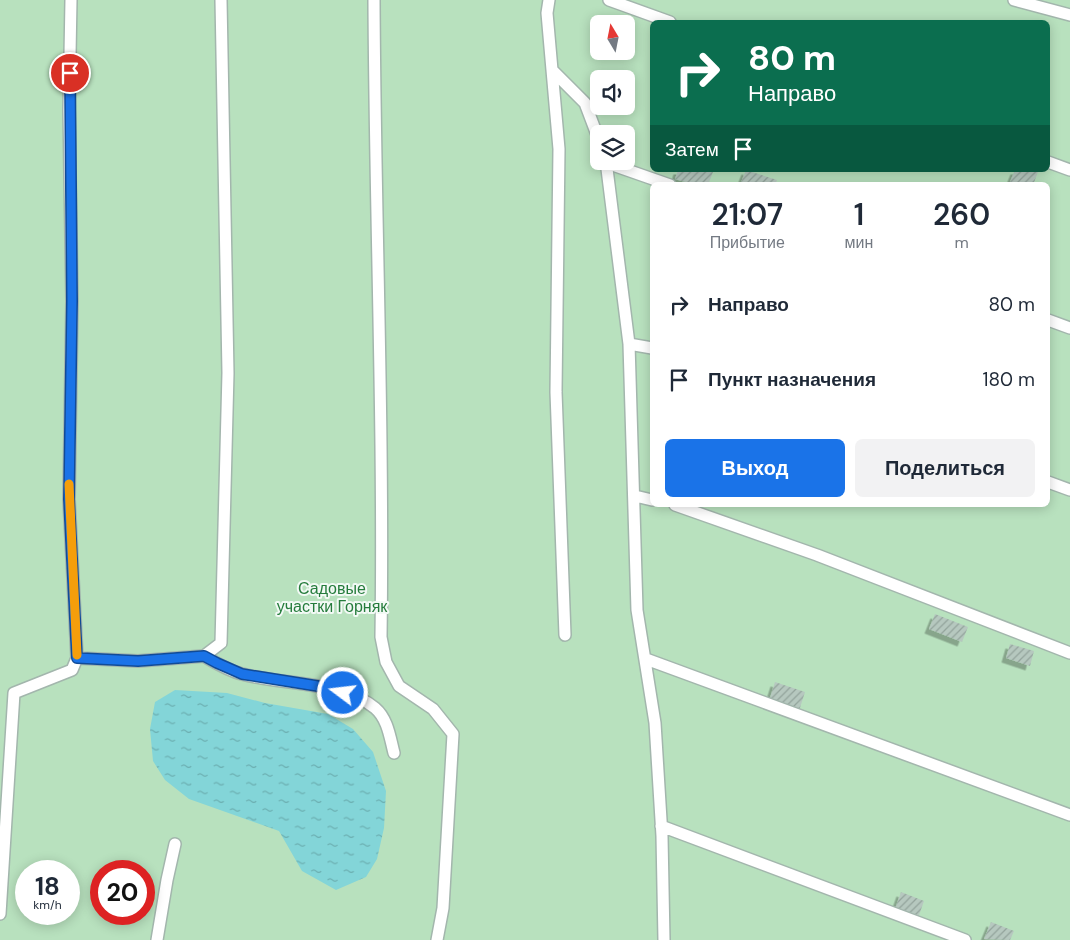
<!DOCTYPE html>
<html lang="ru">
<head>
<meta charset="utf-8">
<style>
  :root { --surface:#fff; --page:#f2f2f3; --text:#1f2937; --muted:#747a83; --accent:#1a73e8 }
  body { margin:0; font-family:"DM Sans",sans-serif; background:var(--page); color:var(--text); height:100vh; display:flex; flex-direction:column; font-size:19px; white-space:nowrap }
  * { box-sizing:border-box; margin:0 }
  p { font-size:16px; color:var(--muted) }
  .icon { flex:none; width:28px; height:28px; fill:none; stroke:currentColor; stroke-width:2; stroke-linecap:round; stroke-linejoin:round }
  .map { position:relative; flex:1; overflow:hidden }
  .sheet { position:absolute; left:650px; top:182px; width:400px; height:325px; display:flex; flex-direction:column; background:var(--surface); border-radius:8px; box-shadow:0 2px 12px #0003 }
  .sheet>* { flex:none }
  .top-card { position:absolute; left:650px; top:20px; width:400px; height:152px; border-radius:8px; box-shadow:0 2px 12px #0003; background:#0b6e4f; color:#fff; overflow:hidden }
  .needle { width:32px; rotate:350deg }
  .controls { position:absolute; left:590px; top:15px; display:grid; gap:10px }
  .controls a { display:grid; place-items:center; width:45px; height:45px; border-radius:8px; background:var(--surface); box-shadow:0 2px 12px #0003; font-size:25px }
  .speed { position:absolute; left:15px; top:860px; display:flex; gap:10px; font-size:25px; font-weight:700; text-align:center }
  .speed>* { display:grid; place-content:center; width:65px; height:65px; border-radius:50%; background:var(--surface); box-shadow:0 2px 12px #0003; line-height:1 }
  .speed small { font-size:12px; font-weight:400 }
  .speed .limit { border:8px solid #d22; background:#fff; color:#111 }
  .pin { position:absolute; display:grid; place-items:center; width:42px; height:42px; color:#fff; margin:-21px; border:2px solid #fff; border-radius:50%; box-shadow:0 1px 5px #0007 }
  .me { position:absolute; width:55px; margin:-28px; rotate:285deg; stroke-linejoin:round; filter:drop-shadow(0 0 4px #0008) }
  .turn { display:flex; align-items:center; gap:18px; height:105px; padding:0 15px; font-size:22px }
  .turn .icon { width:65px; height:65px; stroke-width:2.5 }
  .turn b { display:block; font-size:35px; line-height:42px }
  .then { display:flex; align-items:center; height:48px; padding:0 15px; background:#0003; gap:10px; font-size:19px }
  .eta { display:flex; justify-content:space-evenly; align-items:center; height:85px; text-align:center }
  .eta b { font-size:30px; font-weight:600; line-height:35px }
  .cta { display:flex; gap:10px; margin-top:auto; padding:10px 15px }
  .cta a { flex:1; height:58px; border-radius:8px; background:var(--accent); color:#fff; font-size:20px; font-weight:600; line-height:58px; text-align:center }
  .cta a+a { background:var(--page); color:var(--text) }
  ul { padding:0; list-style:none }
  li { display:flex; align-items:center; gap:15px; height:75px; padding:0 15px }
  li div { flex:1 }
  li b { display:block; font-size:19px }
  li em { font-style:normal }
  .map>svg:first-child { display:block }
  .green { fill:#b8e1be; fill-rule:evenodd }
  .water { fill:url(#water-ripples) }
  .building { fill:url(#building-hatch); filter:url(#shadow) }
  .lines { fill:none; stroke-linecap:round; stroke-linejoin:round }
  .lane-casing { stroke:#a3b6ad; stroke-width:14 }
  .lane { stroke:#fff; stroke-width:11 }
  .route-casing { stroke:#114b97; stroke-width:12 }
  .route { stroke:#1a73e8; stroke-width:9 }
  .slow { stroke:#f59e0b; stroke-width:9 }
  .labels { text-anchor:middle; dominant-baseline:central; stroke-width:4; stroke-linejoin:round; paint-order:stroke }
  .park-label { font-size:16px; fill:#257c3c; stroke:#f2f9f5 }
</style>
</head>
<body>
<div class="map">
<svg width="1070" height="940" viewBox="0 0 1070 940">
  <defs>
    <pattern id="water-ripples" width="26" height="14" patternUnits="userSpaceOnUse" patternTransform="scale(1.25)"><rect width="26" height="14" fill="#83d5d8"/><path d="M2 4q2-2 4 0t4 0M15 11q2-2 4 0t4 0" fill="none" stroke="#6baeb0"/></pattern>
    <pattern id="building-hatch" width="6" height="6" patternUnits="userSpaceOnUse" patternTransform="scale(1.25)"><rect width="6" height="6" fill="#b6c8bf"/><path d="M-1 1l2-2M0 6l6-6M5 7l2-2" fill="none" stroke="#93a49c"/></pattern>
    <filter id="shadow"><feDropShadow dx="-4.5" dy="4.5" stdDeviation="0" flood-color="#0004"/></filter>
  </defs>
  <rect width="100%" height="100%" fill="#e1ede6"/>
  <path class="green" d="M0,0h1070v940h-1070zM652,22h396v148h-396zM599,24h27v27h-27zM599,79h27v27h-27zM599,134h27v27h-27zM652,185h396v320h-396zM26,871h43v43h-43zM101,871h43v43h-43z"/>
  <path class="water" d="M175,690l52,3 38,10 63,11 25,15 20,23 13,39 -2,37 -7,31 -11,18 -30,13 -34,-19 -23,-40 -90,-32 -24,-19 -12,-19 -3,-32 5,-27z"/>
  <path class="building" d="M678,170h27l8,2 -5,13h-12l-21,-6z
    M746,170l31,10 -2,5h-35z
    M1015,170h18l5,2 -5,13h-14l-9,-3z
    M935,614l33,13 -6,15 -33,-13z
    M1010,644l24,7 -4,15 -24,-8z
    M775,682l30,10 -6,19 -30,-10z
    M901,892l23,9 -6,17 -23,-9z
    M991,922l23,9 -4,9 -26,-1z"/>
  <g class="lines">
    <g class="lane-casing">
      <path id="lane" d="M374,0c1,212 10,424 7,637l5,25 13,24 34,23 20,25 -10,174 -6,32
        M549,0l-2,13 5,57 33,33 14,37
        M609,0l61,22
        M1014,0l56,15
        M552,70l7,79 -3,243 9,243
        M606,161l23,183 8,266 18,113 7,113 2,104
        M1048,162l22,8
        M607,163l63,22
        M1048,320l22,8
        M629,344l23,4
        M1048,482l22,8
        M635,496l17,4
        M675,505l142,50 253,98
        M204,656c12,7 25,15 38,18 40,11 100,7 133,34 13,11 15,30 19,45
        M77,658l61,3 66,-5 17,-13 7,-270 -7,-373
        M646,659l424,156
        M661,826l304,114
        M0,914l14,-221 58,-23 5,-12 -8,-159 3,-198 -3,-191 2,-110
        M157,940l10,-60 8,-36"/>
    </g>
    <use href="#lane" class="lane"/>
  </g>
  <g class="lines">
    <g class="route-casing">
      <path id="route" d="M70,73l2,228 -3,198 8,159 61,3 66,-5 13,7 25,11 88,14 13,5"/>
    </g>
    <use href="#route" class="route"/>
    <path class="slow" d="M69,484l8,171"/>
  </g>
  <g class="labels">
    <g class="park-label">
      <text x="332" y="588">Садовые<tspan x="332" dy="18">участки Горняк</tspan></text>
    </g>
  </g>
</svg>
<div class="controls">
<a><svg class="needle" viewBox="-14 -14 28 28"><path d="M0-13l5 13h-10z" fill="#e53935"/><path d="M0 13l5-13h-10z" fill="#747a83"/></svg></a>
<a><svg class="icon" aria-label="sound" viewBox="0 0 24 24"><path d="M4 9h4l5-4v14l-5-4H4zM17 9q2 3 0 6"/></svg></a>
<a><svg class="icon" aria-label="layers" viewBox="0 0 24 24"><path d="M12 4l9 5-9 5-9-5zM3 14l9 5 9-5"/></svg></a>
</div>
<div class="speed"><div>18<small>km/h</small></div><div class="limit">20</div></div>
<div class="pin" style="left:70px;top:73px;background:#d93025"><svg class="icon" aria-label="arrive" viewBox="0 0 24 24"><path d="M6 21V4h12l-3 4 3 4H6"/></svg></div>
<svg class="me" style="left:343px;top:693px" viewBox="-20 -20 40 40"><circle r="17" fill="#1a73e8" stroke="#fff" stroke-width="3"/><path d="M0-11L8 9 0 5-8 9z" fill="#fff"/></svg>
<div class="top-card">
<div class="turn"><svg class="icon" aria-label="right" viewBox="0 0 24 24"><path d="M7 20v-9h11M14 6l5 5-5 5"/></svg><div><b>80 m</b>Направо</div></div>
<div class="then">Затем<svg class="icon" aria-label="arrive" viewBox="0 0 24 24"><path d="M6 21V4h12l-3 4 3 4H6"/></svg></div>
</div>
<section class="sheet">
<div class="eta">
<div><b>21:07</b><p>Прибытие</p></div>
<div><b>1</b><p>мин</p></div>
<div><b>260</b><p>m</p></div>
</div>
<ul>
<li><svg class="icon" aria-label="right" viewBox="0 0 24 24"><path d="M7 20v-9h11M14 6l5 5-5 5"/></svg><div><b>Направо</b></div><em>80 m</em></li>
<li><svg class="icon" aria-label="arrive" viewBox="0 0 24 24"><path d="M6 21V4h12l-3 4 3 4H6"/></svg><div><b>Пункт назначения</b></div><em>180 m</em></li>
</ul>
<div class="cta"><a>Выход</a><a>Поделиться</a></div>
</section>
</div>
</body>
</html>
